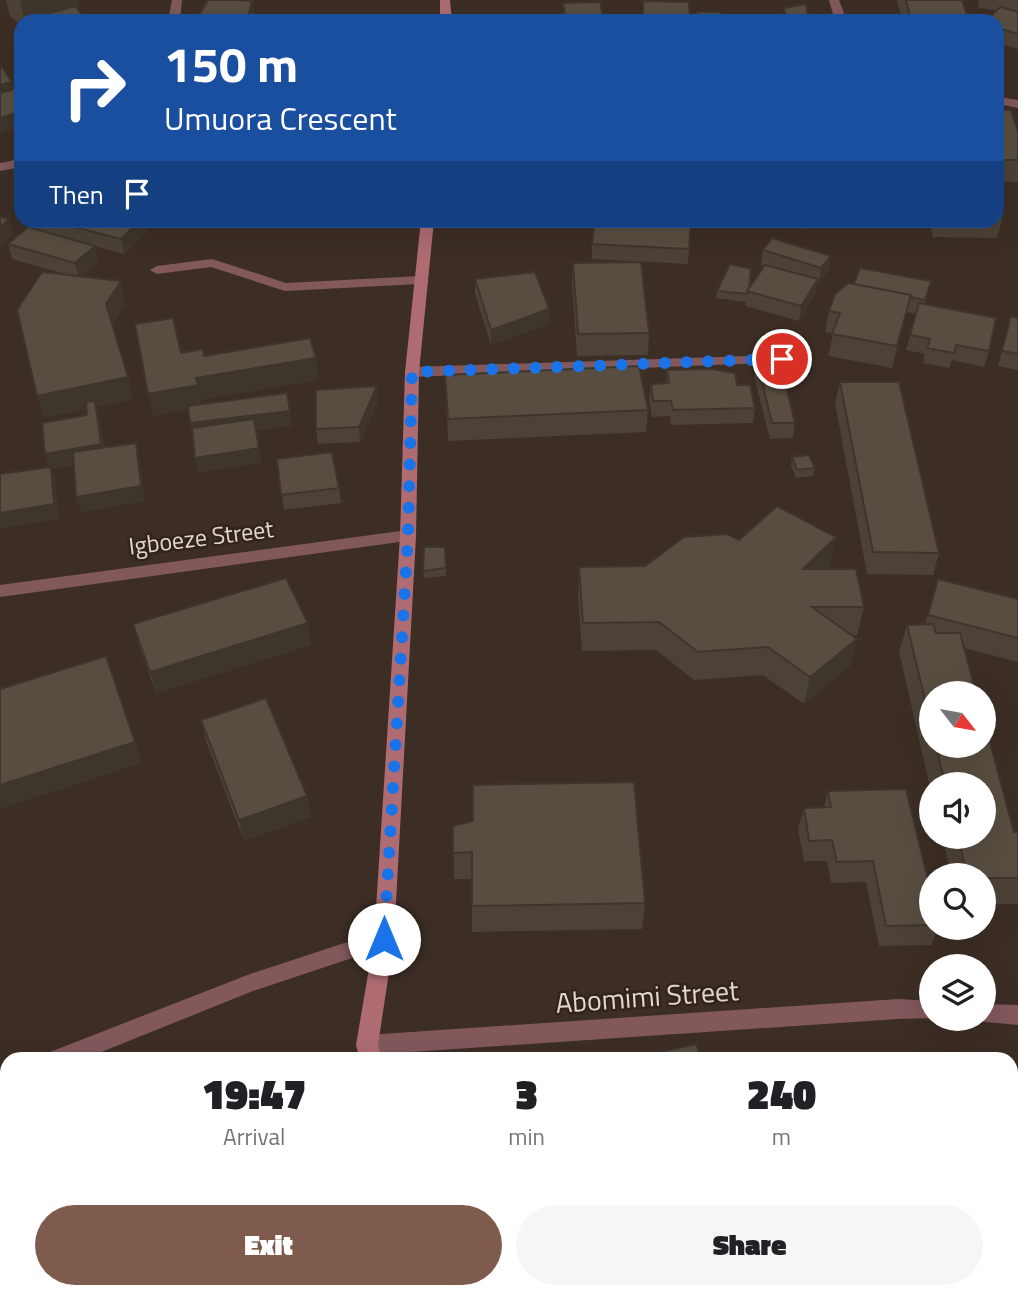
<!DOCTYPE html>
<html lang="en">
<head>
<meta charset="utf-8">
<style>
  :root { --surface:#fff; --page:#f6f6f6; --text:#202124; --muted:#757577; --accent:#7e5b4c }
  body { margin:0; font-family:"Titillium Web",sans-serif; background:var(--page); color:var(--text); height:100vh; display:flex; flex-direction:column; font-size:26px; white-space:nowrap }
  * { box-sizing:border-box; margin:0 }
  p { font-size:23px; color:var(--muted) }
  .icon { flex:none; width:38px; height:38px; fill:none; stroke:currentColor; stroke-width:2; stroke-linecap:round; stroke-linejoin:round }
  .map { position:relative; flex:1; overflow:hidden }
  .sheet { position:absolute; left:0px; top:1052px; width:1018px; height:247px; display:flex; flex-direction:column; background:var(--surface); border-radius:21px 21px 0 0; box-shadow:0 7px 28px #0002 }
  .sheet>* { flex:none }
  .hud { position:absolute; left:14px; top:14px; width:990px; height:214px; border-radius:21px; box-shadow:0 7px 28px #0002; background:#1a4fa0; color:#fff; overflow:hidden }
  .needle { width:46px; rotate:121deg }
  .fabs { position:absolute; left:919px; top:681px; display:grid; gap:14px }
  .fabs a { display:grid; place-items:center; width:77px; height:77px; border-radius:50%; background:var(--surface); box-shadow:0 7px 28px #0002; font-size:35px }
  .pin { position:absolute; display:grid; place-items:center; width:60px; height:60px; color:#fff; margin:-30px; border:4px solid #fff; border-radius:50%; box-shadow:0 2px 7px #0007 }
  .me { position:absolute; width:77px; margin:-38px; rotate:0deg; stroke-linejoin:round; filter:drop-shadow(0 0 5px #0008) }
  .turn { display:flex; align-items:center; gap:24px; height:147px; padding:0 35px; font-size:32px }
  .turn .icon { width:91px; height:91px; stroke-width:2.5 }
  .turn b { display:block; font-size:49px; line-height:60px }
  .then { display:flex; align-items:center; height:66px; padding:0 35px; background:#0003; gap:14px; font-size:26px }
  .eta { display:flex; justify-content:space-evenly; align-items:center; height:119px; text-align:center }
  .eta b { font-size:42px; font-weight:800; line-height:49px }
  .button { display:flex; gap:14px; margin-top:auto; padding:14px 35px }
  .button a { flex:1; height:80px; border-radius:42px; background:var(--accent); color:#fff; font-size:28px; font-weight:800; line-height:80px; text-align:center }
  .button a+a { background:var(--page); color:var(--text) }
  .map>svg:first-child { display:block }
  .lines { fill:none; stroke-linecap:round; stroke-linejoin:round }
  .street { fill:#82585b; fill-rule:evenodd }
  .secondary { fill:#ae6c72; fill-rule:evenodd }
  .wall { fill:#4c4237 }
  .shaded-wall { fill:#3e362d }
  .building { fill:#584d40; stroke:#3e362d; stroke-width:2 }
  .route { stroke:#1a73e8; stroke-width:12; stroke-dasharray:0 21.6 }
  .labels { text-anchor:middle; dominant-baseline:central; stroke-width:5; stroke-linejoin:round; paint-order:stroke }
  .street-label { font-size:24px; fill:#e1d8d2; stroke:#32241b }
  .near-street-label { font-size:28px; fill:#e1d8d2; stroke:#32241b }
</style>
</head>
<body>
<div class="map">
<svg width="1018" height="1297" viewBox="0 0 1018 1297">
  <rect width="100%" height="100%" fill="#3c2e25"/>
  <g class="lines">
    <path class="street" d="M172,0h10l-2,21h-12z
      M829,0h10l8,21h-12z
      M998,97l20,3v8l-20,-4z
      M21,159v8l-21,4v-8z
      M212,259l74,24 134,-7 7,4 -7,4 -135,7 -74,-24 -54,7 -7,-4 7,-4z
      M782,355l5,1v6l-375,15 -7,-5 7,-5z
      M408,530l6,2 2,4 -2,4 -414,57v-12z
      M384,930l7,3 3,6 -3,6 -138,46 -169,68h-37l3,-7 200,-78z
      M898,999l33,2v17h6l-39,1 -531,36 -8,-3 -3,-7 3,-7 8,-3z
      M984,1004l34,1v20l-42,-4 -1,-3h9z
      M7,1069v20l-7,2v-20z"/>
    <path class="secondary" d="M440,0h10l2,21h-12z
      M421,220h13l-15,152 -3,164 -22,403 -16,106 4,14h-22l-4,-14 18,-106 26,-403 5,-164z
      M412,1292h24l1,5h-24z"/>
  </g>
  <path class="wall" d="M6,0h71l2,10 9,11h-67v20l-4,-18h1l-8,-7z
    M897,0h65l6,19 -1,2h-65z
    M979,0h39v11h-5l5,1v37l-20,-6 -1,-33 -19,-2z
    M252,1l3,20h-59z
    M563,3l41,18h-41z
    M784,8l25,13h-26z
    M998,110l20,22v50l-20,-1z
    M998,201l5,15 -6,22 -64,-1 -4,-17h69z
    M36,220h109l2,11 -23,23 -29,-8 3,15 -17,16 44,26 -13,22 21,74 -36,8 7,41 32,-5 3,15 5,43 -63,11 -7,-47 -23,4 4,13 4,37 -10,-52 38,-52 -1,-6 -43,9 26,-143 -57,-16 -4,-15 30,-14z
    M740,220h69l-1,9 -68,-6z
    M592,244l97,5 -1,15 -96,-5z
    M763,250l68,6 -3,15 -9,12 -2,-1 -2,12 -16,27 -54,-15 1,-4 -30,-4 1,-7 32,-3 15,-22 -3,-1z
    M573,263l76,70 -1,22 -71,1 -5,-72z
    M475,279l74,45 -58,21 -16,-51z
    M931,281l-6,23 64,47 -5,16 -32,-7 -3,8 -26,-5 2,-9 -19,-4 10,-36 -9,-2 -15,56 -64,-12 5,-22 -8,-2 4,-21 25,-27z
    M1011,316l7,2v52l-20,-4z
    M757,361l38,62 -2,15 -23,1 -16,-63z
    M667,370l70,15 18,23 -2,15 -82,2 -1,-9 -18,1 -3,-18 2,-15 15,-1z
    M445,375l203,35 -2,22 -198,9z
    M840,382l99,171 -6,22 -66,-1 -32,-171z
    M378,401l-18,41 -42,2 -2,-15z
    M792,457l23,11 -2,8 -17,2 -5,-13z
    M277,459l62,29 2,15 -57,7z
    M739,540l91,25 -4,4 38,38 -7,28h-5l5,4 -7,27 -46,38 -41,-29 -69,5 -38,-30 -74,1 -4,-56 1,-28 66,-1z
    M445,547l1,29 -22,2 -1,-7z
    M938,579l80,20v63l-54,-14 -33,45v53h53l30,86h4v72h-34v-29h-33l-9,-39h42v-52h-53v7l-32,-139 8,-27 18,-1z
    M133,624l178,21 -155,48 -17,-47z
    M201,720l106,76 4,21 -67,24 -38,-100z
    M828,791l103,101v36h7l-7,17 -52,1 -13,-64 -35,1 -4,-22h-23l-6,-32 6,-21 20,-1z
    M453,826l192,77 -3,26 -170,3v-53h-18z
    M1018,1182v55l-6,-2v-43z
    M1012,1259l6,38h-13l-1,-5h8z
    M650,1292h77l2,5h-77z
    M769,1292h193l2,5h-194z"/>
  <path class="shaded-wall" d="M20,0h57l4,19 -56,2z
    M252,1l3,20h-6l-1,-4z
    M12,82l6,20 -18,5v-22z
    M21,111v16l-21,7v-16z
    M9,219l4,15 -13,13v-19z
    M140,220h5l2,11 -23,23 -3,-15z
    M95,246l3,15 -19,17 -4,-15z
    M831,256l-3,15 -9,12 2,-15z
    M818,279l-3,15 -16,27 2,-15z
    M121,281l4,22 -14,23 -5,-22z
    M911,295l-5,21 -14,52 5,-22z
    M549,309v15l-58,21v-15z
    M316,358l3,22 -118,20 1,7 -49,9 -5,-22 48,-16z
    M128,377l5,22 -36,8 8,52 -54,10 4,13 4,37 -59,10v-16l49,-44 -4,-15 51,-47 -53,11 -6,-22z
    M377,386l1,15 -18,41 -1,-15z
    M290,411l2,15 -99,13 -3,-16z
    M136,443l3,15 5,43 -63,11 -5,-15z
    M259,448l3,15 -64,10 -3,-15z
    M836,537l-6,28 -33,32 6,-28z
    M308,623l3,22 -155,48 -6,-21z
    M857,639l-7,27 -46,38 6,-27z
    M135,742l7,21 -142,46v-24z
    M307,796l4,21 -67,24 -5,-21z
    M0,1190l4,6 3,19v27l-7,3z
    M31,1292h4l3,5h-6z
    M231,1292h43l-13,5h-43z"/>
  <path class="building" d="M208,0h29l15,1 -4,16 -31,2v2h-21z
    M906,0h56l6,19 -58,-2z
    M643,1l46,1 1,19h-47z
    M600,2l4,19h-38l-3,-18z
    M806,4l3,17h-22l-3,-13z
    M75,6l13,15h-65z
    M1000,7l18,5v22l-20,-6v-7h-12z
    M697,12h23l1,9h-24z
    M0,64l12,18 -12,3z
    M21,87v24l-21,7v-25z
    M998,110h13l7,22v28h-20z
    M998,201l5,15h-5z
    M0,217l9,2 -9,9z
    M47,220h93l-19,19z
    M595,220l96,1 -2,28 -97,-5z
    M28,227l67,19 -20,17 -67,-19z
    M772,238l59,18 -10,12 -58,-18z
    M641,262l8,71 -71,1 -5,-71z
    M730,264l21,5 -2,19 -2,6 -30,-3z
    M765,265l53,14 -17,27 -54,-15z
    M860,268l71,13 -6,19 -15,-3 1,-2 -57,-11z
    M42,272l79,9 -15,23 22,73 -91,19 -20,-86z
    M535,272l14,37 -58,21 -16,-51z
    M848,283l63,12 -14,51 -65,-12 8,-21 -11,-2 6,-17z
    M919,303l77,15 -7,33 -33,-6 -2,8 -27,-5 3,-9 -20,-4z
    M1011,316l7,2v36l-16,-3z
    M173,318l8,35 22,-4 1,7 106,-18 6,20 -120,20 2,7 -50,9 -13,-70z
    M773,360l9,10 13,53h-23l-15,-62z
    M639,366l9,44 -200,9 -3,-44z
    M712,369l23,4 2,12h13l5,23 -82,2 -2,-9h-18l-2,-17 18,-1 -2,-13z
    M840,382h59l40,171 -66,-1z
    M377,386l-18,41 -43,2v-39z
    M287,393l3,18 -100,12 -2,-17z
    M95,401l6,43 -56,10 -3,-31 45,-8 -1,-13z
    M254,419l5,29 -64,10 -3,-30z
    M136,443l5,43 -65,11 -3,-45z
    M332,452l7,36 -58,7 -4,-36z
    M809,455l6,13 -18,2 -5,-13z
    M51,467l3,37 -54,9v-39z
    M777,506l59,31 -33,32h53l8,38h-52l45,32 -47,38 -42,-30 -70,5 -39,-30 -76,1 -4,-56 66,-1 39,-29 43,-3 12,6z
    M424,547h21l1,21 -23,3z
    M286,578l22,45 -158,49 -17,-48z
    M938,579l80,20v39l-90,-23z
    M933,624l3,9h24l16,60h-45v32l-24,-100z
    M106,656l29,86 -135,43v-96z
    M266,698l41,98 -68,24 -38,-100z
    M984,720l30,112h4v46h-34v-3h-17l-9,-39h26v-52h-39l-9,-38h48z
    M634,782l11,121 -173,3v-54l-19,1v-27l20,-5v-36z
    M906,789l25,103v33l-45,1 -13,-65 -36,1 -5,-22 -23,1 -5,-33 27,-1 -3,-16z
    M696,1044l5,15h-61l-1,-2z
    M0,1205l4,24 -4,2z
    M1012,1259h6v38l-4,-1 -2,-17z
    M9,1292h22l1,5h-32v-2z
    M54,1292h64l1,5h-70l-1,-3z
    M146,1292h85l-13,5h-71z
    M521,1292h121l2,5h-122z
    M659,1292h68l2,5h-69z
    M778,1292h184l2,5h-184z"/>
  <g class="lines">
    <path class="route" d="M384,939l24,-403 4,-164 370,-13"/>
  </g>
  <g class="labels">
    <g class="street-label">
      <text transform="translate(201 537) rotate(-7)">Igboeze Street</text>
    </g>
    <g class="near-street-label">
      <text transform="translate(647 996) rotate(-4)">Abomimi Street</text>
    </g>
  </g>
</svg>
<div class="fabs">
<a><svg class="needle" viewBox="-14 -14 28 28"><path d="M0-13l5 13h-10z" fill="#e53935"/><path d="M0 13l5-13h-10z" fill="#757577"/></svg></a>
<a><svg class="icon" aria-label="sound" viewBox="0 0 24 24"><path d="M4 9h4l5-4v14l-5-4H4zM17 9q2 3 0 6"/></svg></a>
<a><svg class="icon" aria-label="search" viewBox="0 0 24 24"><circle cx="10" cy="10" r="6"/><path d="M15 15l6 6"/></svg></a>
<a><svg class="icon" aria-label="layers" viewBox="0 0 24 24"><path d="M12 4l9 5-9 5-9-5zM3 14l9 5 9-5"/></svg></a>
</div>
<div class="pin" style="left:782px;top:359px;background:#d93025"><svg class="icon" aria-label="arrive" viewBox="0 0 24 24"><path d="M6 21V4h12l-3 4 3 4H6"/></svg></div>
<svg class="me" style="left:384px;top:939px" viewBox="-20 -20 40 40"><circle r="19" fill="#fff"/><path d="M0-13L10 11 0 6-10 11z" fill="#1a73e8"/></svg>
<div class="hud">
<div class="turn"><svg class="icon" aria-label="right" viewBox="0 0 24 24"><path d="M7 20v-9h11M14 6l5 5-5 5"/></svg><div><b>150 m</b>Umuora Crescent</div></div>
<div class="then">Then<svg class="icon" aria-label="arrive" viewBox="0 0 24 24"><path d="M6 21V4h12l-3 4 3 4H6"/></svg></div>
</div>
<section class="sheet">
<div class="eta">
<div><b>19:47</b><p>Arrival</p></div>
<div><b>3</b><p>min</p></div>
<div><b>240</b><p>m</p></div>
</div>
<div class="button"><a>Exit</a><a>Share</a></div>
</section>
</div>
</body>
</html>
